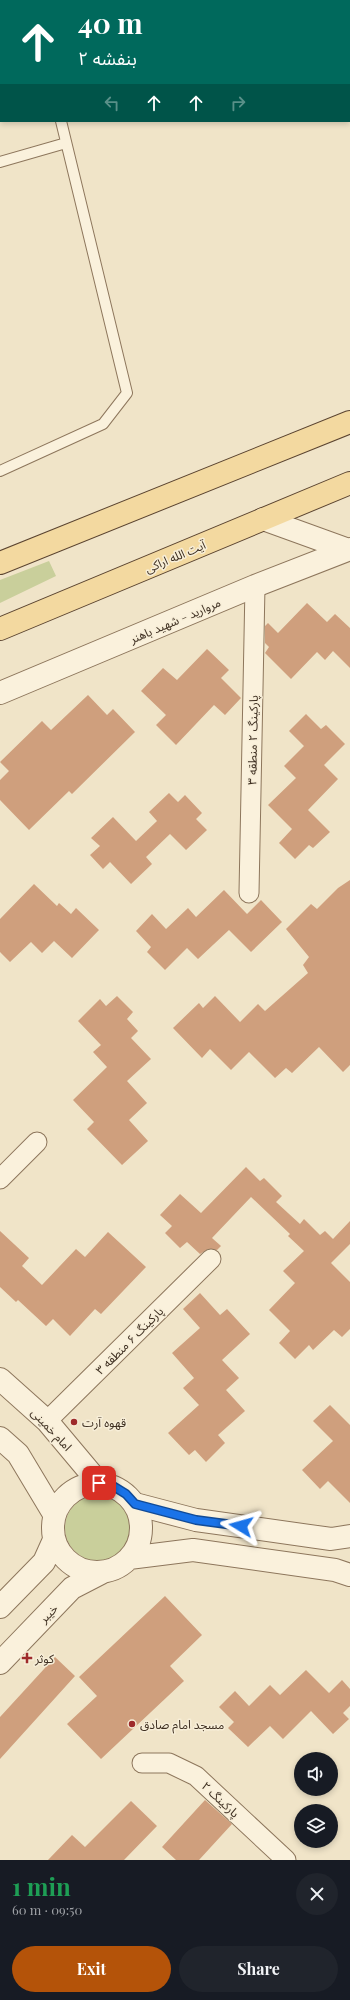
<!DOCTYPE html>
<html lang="en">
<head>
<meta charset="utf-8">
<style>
  :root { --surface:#171b24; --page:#20242c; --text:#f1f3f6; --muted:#9ea1a6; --accent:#b45309 }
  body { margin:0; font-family:"Playfair Display","Noto Sans Arabic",serif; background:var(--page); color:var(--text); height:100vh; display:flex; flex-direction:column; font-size:15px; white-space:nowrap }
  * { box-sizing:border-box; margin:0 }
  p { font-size:13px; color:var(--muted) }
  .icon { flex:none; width:22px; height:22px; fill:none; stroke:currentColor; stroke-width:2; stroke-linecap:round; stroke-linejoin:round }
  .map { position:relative; height:1860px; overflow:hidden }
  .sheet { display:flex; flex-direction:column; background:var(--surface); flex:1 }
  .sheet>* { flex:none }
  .banner { position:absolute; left:0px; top:0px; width:350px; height:122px; box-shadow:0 2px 6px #0003; background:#00695c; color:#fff; overflow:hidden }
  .buttons { position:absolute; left:294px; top:1752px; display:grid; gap:8px }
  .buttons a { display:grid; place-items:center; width:44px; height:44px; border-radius:50%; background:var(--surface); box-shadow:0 2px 6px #0003; font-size:20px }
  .pin { position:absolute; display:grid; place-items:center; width:34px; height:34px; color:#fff; margin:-17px; border-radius:8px; box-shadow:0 2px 6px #0006 }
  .me { position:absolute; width:44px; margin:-22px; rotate:278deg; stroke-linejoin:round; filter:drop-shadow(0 0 3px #0008) }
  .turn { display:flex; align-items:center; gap:14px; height:84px; padding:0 12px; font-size:18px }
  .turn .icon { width:52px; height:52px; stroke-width:2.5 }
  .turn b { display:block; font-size:28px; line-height:34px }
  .lanes { display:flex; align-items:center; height:38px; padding:0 12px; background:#0003; justify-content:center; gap:20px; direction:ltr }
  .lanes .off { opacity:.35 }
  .round { display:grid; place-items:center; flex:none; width:42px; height:42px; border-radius:21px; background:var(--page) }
  .head { display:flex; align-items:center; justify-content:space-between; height:68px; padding:0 12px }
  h1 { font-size:24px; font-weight:700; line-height:30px; color:#1e9e55 }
  .primary-button { display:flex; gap:8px; margin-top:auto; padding:8px 12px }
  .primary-button a { flex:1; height:46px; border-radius:24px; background:var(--accent); color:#fff; font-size:16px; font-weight:700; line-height:46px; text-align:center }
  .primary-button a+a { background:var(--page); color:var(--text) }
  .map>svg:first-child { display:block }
  .green { fill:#c9cf9b }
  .building { fill:#cf9f7d }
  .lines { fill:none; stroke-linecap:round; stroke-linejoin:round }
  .service-casing { stroke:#8d765c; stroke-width:12 }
  .minor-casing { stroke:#8d765c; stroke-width:21 }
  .tertiary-casing { stroke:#8d765c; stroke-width:24 }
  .primary-casing { stroke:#5b4430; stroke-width:24 }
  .service { stroke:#faf1dc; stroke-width:10 }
  .minor { stroke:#faf1dc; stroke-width:19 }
  .tertiary { stroke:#faf1dc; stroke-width:22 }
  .primary { stroke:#f3d9a0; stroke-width:22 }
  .route-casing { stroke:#114b97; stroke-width:10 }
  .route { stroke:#1a73e8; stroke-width:7 }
  .poi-dot { fill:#9e2a2b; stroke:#f7eed8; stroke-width:1.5 }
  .labels { text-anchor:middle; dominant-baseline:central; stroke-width:3; stroke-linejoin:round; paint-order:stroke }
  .street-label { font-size:12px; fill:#3d2e20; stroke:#f7eed8 }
  .poi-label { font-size:12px; fill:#3d2e20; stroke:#f7eed8; text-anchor:start }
</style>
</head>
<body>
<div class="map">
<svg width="350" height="1860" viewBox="0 0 350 1860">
  <rect width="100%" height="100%" fill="#f0e4c8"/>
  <path class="green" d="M49,561l7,15 -56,27v-23z
    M65 1528a33 33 0 1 1 66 0a33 33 0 1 1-66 0Z"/>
  <path class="building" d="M307,603l20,19 8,-8 15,14v40l-17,-17 -8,9 -8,-8 -26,27 -26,-26 4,-6 -4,-4v-17l3,-3 10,10z
    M207,649l22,21 -8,8 20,20 -16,17 -11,-10 -38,40 -20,-20 10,-10 -25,-24 22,-23 14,12z
    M88,695l19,20 6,-6 22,23 -63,62 -3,-3 -40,39 -29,-30v-20l9,-9 -9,-9 42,-41 9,9z
    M306,714l15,15 5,-4 19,19 -21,21 14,14 -30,31 22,22 -17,16 -4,-3 -14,14 -16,-16 13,-14 -24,-24 28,-27 -12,-12 20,-20 -15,-15z
    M169,793l9,9 7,-7 17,18 -6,6 11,11 -21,20 -16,-16 -24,23 6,7 -21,20 -21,-22 -7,7 -13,-14 10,-9 -9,-8 22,-21 23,24 21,-20 -8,-9z
    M350,880v185l-7,7 -24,-25 -27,26 -6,-5 -11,10 -26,-26 -18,18 -21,-21 -8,9 -29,-30 26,-25 4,5 12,-12 25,26 18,-18 7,7 43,-38 -5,-8 6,-8 -23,-28 25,-25 6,5 21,-21z
    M34,884l23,22 2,-3 12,11 5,-6 23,22 -27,28 -18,-17 -12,12 -11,-11 -21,20 -10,-10v-33z
    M224,890l23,24 14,-14 21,22 -31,30 -22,-22 -31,29 -11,-11 -22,22 -18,-18 4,-5 -15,-16 16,-17 14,15 22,-21 8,9z
    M117,996l16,16 -6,7 11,12 -7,7 20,21 -24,22 20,22 -18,17 19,21 -26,24 -35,-36 7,-7 -21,-22 34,-33 -14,-15 8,-7 -23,-24 22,-22 6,7z
    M246,1167l14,14 4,-3 18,18 -6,6 24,22 4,-5 16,16 5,-4 8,8 17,-18v23l-19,19 19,19v47l-8,8 -8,-7 -21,20 -4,-5 -14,14 -16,-16 11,-12 -21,-21 26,-27 -12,-12 21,-20 -16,-15 2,-2 -39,-37 -39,41 9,8 -4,4 -9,-1 -8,5 -13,-12 -7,6 -15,-15 7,-7 -12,-11 20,-21 21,19z
    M0,1231l29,27 -7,8 20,19 34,-36 9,8 23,-25 38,35 -45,47 -6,-5 -25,27 -17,-17 -7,7 -28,-26 -2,2 -16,-15z
    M200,1293l20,22 7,-6 23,25 -28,26 17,18 -13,12 19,21 -27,24 7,8 -19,19 -11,-12 -6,5 -21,-22 31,-28 -16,-17 11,-10 -22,-25 28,-25 -17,-19z
    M330,1405l20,20v78l-22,-22 -8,8 -18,-19 31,-29 -20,-20z
    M165,1596l37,39 -32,31 14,15 -83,78 -34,-35 30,-28 -18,-19z
    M55,1657l20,19 -75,83v-42z
    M306,1670l23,23 13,-13 8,9v17l-7,7 6,6 -16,15 -22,-23 -28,28 -13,-13 -22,21 -20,-19 6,-6 -15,-15 16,-16 14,15 21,-21 10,10z
    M205,1800l27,24 -33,36h-23l-14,-13z
    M131,1801l26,25 -33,34h-76l24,-25 13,12z"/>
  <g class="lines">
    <g class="service-casing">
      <path id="service" d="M32,0v1
        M0,162l66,-19
        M0,471l103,-47 24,-31 -66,-272"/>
    </g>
    <g class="minor-casing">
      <path id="minor" d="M249,893l6,-307
        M0,1179l37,-37
        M47,1421l164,-162
        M142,1763h27l27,13 90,84"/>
    </g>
    <g class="tertiary-casing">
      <path id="tertiary" d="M263,519l83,30
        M0,693l255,-107 95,-37
        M0,1379l47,42 52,62
        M0,1438l18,16 36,60
        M53 1528a44 44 0 1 1 88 0a44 44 0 1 1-88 0Z
        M135,1504l61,16 135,19 19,-3
        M129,1558l64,-8 142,20 15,5
        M0,1607l44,-45 9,-20
        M0,1663l72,-75 31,-16"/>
    </g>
    <g class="primary-casing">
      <path id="primary" d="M0,563l350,-141
        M0,629l350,-146"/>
    </g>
    <use href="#service" class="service"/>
    <use href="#minor" class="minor"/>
    <use href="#tertiary" class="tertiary"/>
    <use href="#primary" class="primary"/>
  </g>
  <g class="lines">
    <g class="route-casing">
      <path id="route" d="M99,1483l14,3 13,8 9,10 61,16 45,6"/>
    </g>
    <use href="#route" class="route"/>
  </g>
  <g class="poi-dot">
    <circle cx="74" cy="1422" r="4"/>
    <path d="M25 1652h4v4h4v4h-4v4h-4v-4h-4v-4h4z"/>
    <circle cx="132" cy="1724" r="4"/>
  </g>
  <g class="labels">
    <g class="street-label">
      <text transform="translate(175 556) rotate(-23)">آیت الله اراکی</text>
      <text transform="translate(175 620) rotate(-23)">مروارید - شهید باهنر</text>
      <text transform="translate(252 740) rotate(-89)">پارکینگ ۲ منطقه ۳</text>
      <text transform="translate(129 1340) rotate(-45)">پارکینگ ۶ منطقه ۳</text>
      <text transform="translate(52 1429) rotate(47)">امام خمینی</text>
      <text transform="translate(48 1613) rotate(-46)">خیبر</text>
      <text transform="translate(221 1799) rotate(43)">پارکینگ ۲</text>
    </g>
    <g class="poi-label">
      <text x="82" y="1422">قهوه آرت</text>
      <text x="35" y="1658">کوثر</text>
      <text x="140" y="1724">مسجد امام صادق</text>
    </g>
  </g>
</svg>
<div class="buttons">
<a><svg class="icon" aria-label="sound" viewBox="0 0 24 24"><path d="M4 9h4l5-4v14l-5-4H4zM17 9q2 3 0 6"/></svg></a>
<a><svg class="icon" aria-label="layers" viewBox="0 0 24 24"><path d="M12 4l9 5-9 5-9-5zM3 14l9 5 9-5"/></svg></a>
</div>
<div class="pin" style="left:99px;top:1483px;background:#d93025"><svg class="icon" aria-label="arrive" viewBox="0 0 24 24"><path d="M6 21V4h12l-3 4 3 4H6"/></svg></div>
<svg class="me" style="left:241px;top:1526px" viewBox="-20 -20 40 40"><path d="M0-17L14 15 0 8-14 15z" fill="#1a73e8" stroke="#fff" stroke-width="4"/></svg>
<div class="banner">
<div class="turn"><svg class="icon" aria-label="ahead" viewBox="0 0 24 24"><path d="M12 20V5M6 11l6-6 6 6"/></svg><div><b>40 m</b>بنفشه ۲</div></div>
<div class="lanes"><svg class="icon off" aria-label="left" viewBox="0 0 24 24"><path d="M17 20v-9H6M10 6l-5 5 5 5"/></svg><svg class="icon" aria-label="ahead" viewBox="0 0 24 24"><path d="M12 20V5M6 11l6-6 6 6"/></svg><svg class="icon" aria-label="ahead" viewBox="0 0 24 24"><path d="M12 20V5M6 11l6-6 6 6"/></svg><svg class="icon off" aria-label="right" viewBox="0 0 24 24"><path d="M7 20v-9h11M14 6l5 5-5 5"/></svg></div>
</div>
</div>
<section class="sheet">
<div class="head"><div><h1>1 min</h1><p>60 m · 09:50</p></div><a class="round"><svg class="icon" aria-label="close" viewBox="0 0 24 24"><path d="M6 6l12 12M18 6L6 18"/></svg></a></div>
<div class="primary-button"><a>Exit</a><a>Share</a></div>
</section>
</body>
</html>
